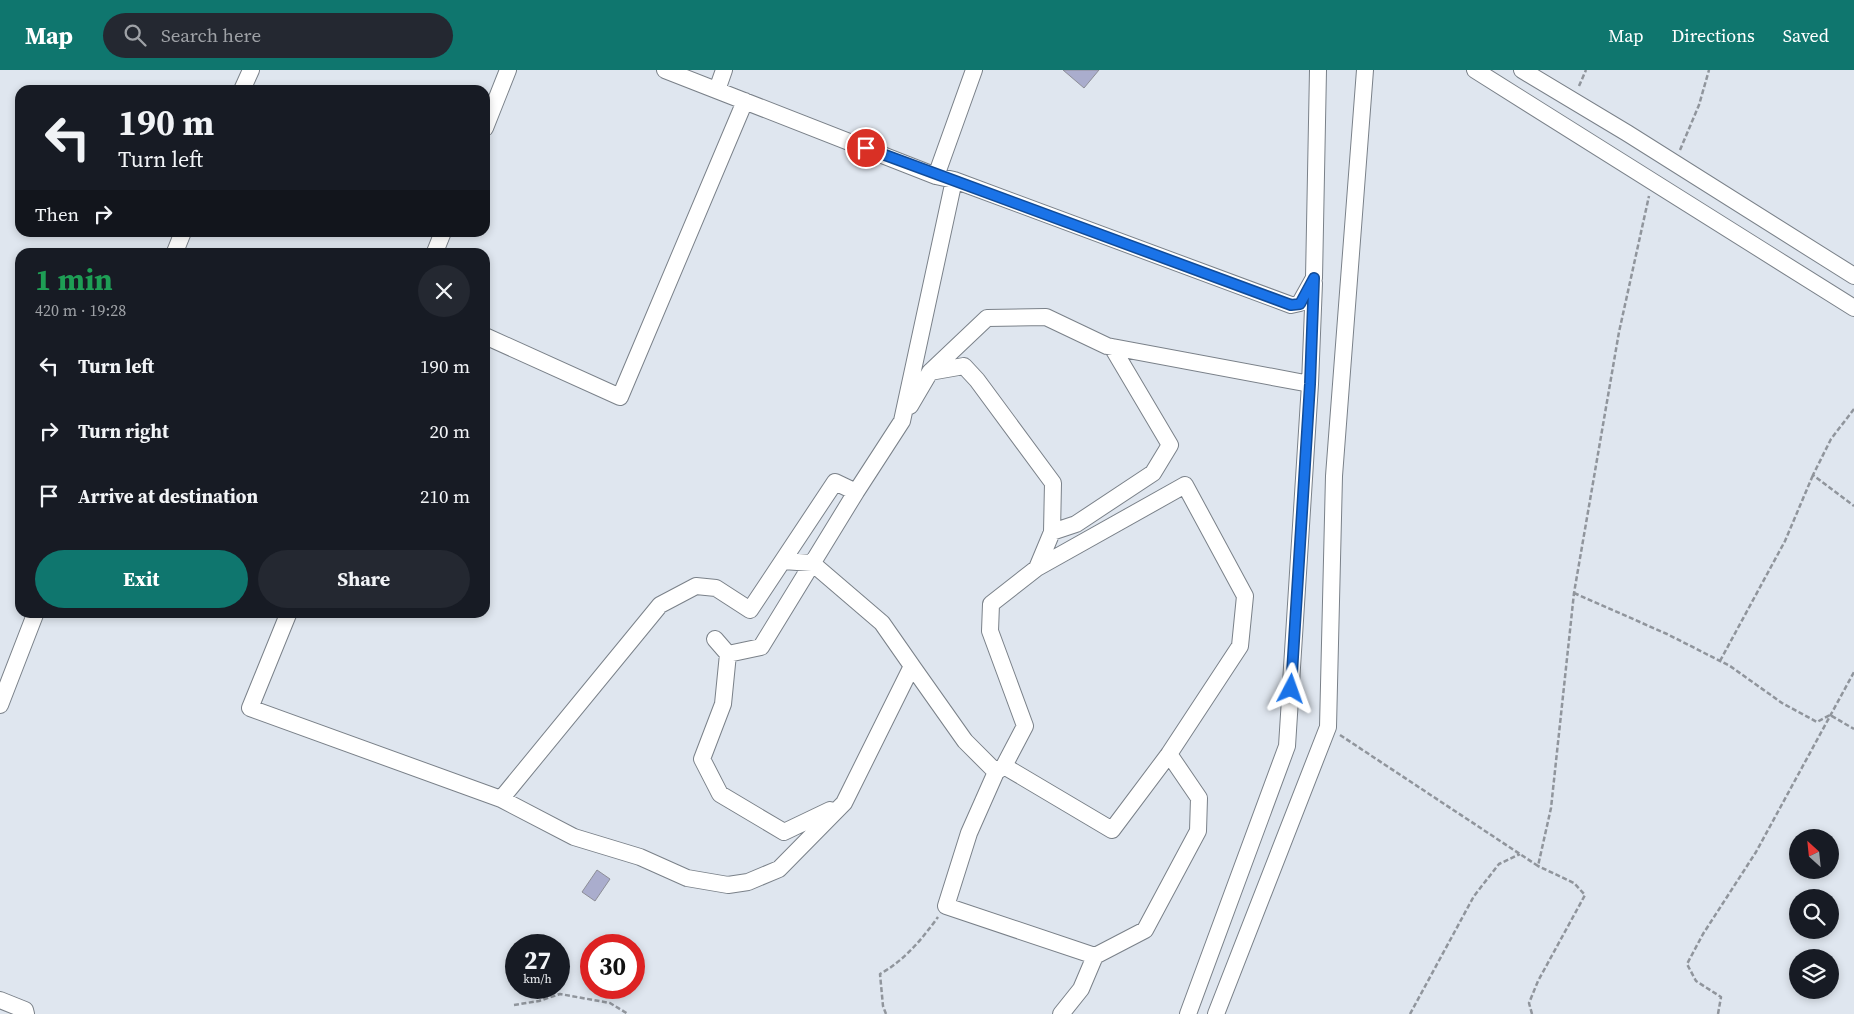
<!DOCTYPE html>
<html lang="en">
<head>
<meta charset="utf-8">
<style>
  :root { --surface:#171b24; --page:#242831; --text:#f1f3f6; --muted:#9ea1a6; --accent:#0f766e }
  body { margin:0; font-family:"Source Serif 4",serif; background:var(--page); color:var(--text); height:100vh; display:flex; flex-direction:column; font-size:19px; white-space:nowrap }
  * { box-sizing:border-box; margin:0 }
  p { font-size:16px; color:var(--muted) }
  .icon { flex:none; width:28px; height:28px; fill:none; stroke:currentColor; stroke-width:2; stroke-linecap:round; stroke-linejoin:round }
  .map { position:relative; flex:1; overflow:hidden }
  .details { position:absolute; left:15px; top:178px; width:475px; height:370px; display:flex; flex-direction:column; background:var(--surface); border-radius:15px; box-shadow:0 2px 8px #0003 }
  .details>* { flex:none }
  .hud { position:absolute; left:15px; top:15px; width:475px; height:152px; border-radius:15px; box-shadow:0 2px 8px #0003; background:#171b24; color:var(--text); overflow:hidden }
  .needle { width:32px; rotate:333deg }
  .buttons { position:absolute; left:1789px; top:759px; display:grid; gap:10px }
  .buttons a { display:grid; place-items:center; width:50px; height:50px; border-radius:50%; background:var(--surface); box-shadow:0 2px 8px #0003; font-size:25px }
  .speed { position:absolute; left:505px; top:864px; display:flex; gap:10px; font-size:25px; font-weight:700; text-align:center }
  .speed>* { display:grid; place-content:center; width:65px; height:65px; border-radius:50%; background:var(--surface); box-shadow:0 2px 8px #0003; line-height:1 }
  .speed small { font-size:12px; font-weight:400 }
  .speed .limit { border:8px solid #d22; background:#fff; color:#111 }
  .pin { position:absolute; display:grid; place-items:center; width:42px; height:42px; color:#fff; margin:-21px; border:2px solid #fff; border-radius:50%; box-shadow:0 1px 5px #0007 }
  .me { position:absolute; width:55px; margin:-28px; rotate:4deg; stroke-linejoin:round; filter:drop-shadow(0 0 4px #0008) }
  .turn { display:flex; align-items:center; gap:18px; height:105px; padding:0 20px; font-size:22px }
  .turn .icon { width:65px; height:65px; stroke-width:2.5 }
  .turn b { display:block; font-size:35px; line-height:42px }
  .then { display:flex; align-items:center; height:48px; padding:0 20px; background:#0003; gap:10px; font-size:19px }
  .round { display:grid; place-items:center; flex:none; width:52px; height:52px; border-radius:26px; background:var(--page) }
  .overview { display:flex; align-items:center; justify-content:space-between; height:85px; padding:0 20px }
  h1 { font-size:30px; font-weight:700; line-height:38px; color:#1e9e55 }
  .action { display:flex; gap:10px; margin-top:auto; padding:10px 20px }
  .action a { flex:1; height:58px; border-radius:30px; background:var(--accent); color:#fff; font-size:20px; font-weight:700; line-height:58px; text-align:center }
  .action a+a { background:var(--page); color:var(--text) }
  ul { padding:0; list-style:none }
  li { display:flex; align-items:center; gap:15px; height:65px; padding:0 20px }
  li div { flex:1 }
  li b { display:block; font-size:19px }
  li em { font-style:normal }
  header { display:flex; align-items:center; gap:30px; box-sizing:border-box; height:70px; padding:0 25px; background:var(--accent); color:#fff }
  header strong { font-size:24px }
  nav { display:flex; gap:28px; margin-inline-start:auto; font-size:18px }
  .search { width:350px; height:45px; background:var(--page); display:flex; align-items:center; gap:12px; box-sizing:border-box; padding:0 18px; border-radius:28px; color:var(--muted); font-size:19px }
  .map>svg:first-child { display:block }
  .building { fill:#aaadcd; stroke:#8d8e97 }
  .lines { fill:none; stroke-linecap:round; stroke-linejoin:round }
  .street-casing { stroke:#7a8189; stroke-width:18 }
  .path { stroke:#90959c; stroke-width:2.5; stroke-dasharray:5 2.5; stroke-linecap:butt }
  .street { stroke:#fff; stroke-width:16 }
  .route-casing { stroke:#114b97; stroke-width:12 }
  .route { stroke:#1a73e8; stroke-width:9 }
</style>
</head>
<body>
<header>
<strong>Map</strong>
<div class="search"><svg class="icon" aria-label="search" viewBox="0 0 24 24"><circle cx="10" cy="10" r="6"/><path d="M15 15l6 6"/></svg>Search here</div>
<nav><a>Map</a><a>Directions</a><a>Saved</a></nav>
</header>
<div class="map">
<svg width="1854" height="944" viewBox="0 0 1854 944">
  <rect width="100%" height="100%" fill="#dfe6ef"/>
  <path class="building" d="M1063,0h36l-15,18z
    M597,800l13,9 -15,22 -13,-9z"/>
  <g class="lines">
    <g class="street-casing">
      <path id="street" d="M665,0l271,106 18,4 337,125 9,-2 14,-25 4,-208
        M1475,0l379,238
        M1522,0l105,63 227,143
        M242,20l9,-20
        M717,20l7,-20
        M485,58l23,-58
        M936,106l38,-106
        M175,182l8,-20
        M435,182l8,-20
        M485,266l135,61 125,-296
        M930,302l34,-6 13,14 76,103 -1,49
        M910,336l20,-34 57,-54 59,-1 61,29 203,38
        M289,542l-39,96 251,91 159,-194 36,-19 20,2 34,22 85,-128 21,10 46,-71 52,-241
        M715,569l13,15 33,-7 95,-155
        M728,584l-5,50 -21,55 18,35 64,38 46,-22
        M912,596l53,75 31,31 8,-6 21,-40 -35,-95 1,-27 46,-36 15,-36 24,-8 77,-51 17,-28 -58,-98
        M0,635l36,-93
        M1004,696l108,64 57,-76 71,-108 5,-50 -60,-111 -148,83
        M996,702l-27,61 -23,73 149,50 50,-26 53,-99 1,-33 -30,-44
        M501,729l73,38 66,20 47,21 41,7 20,-3 31,-13 65,-66 68,-137 -30,-43 -70,-60 -29,-2
        M0,930l25,10 1,4
        M1061,944l20,-25 14,-33
        M1188,944l99,-268 23,-362 4,-101
        M1216,944l112,-287 6,-251 31,-406"/>
    </g>
    <path class="path" d="M1579,16l7,-16
      M1680,80l19,-45 10,-35
      M1854,339l-23,30 -18,36 41,31
      M1574,523l93,41 63,32 52,37 35,19 13,-7 24,14
      M1720,591l65,-120 28,-66
      M1340,665l198,131 13,-58 23,-215 45,-261 30,-136
      M514,935l25,-4 21,-7 50,9 18,11
      M886,944l-3,-8 -3,-32c25,-14 42,-35 58,-57
      M1410,944l64,-118 25,-32 21,-10
      M1532,944l-3,-11 9,-22 47,-86 -11,-12 -36,-17
      M1718,944l3,-17 -25,-16 -9,-17 16,-30 53,-82 98,-180"/>
    <use href="#street" class="street"/>
  </g>
  <g class="lines">
    <g class="route-casing">
      <path id="route" d="M866,78l425,157 9,-1 14,-26 -4,106 -19,305"/>
    </g>
    <use href="#route" class="route"/>
  </g>
</svg>
<div class="buttons">
<a><svg class="needle" viewBox="-14 -14 28 28"><path d="M0-13l5 13h-10z" fill="#e53935"/><path d="M0 13l5-13h-10z" fill="#9ea1a6"/></svg></a>
<a><svg class="icon" aria-label="search" viewBox="0 0 24 24"><circle cx="10" cy="10" r="6"/><path d="M15 15l6 6"/></svg></a>
<a><svg class="icon" aria-label="layers" viewBox="0 0 24 24"><path d="M12 4l9 5-9 5-9-5zM3 14l9 5 9-5"/></svg></a>
</div>
<div class="speed"><div>27<small>km/h</small></div><div class="limit">30</div></div>
<div class="pin" style="left:866px;top:78px;background:#d93025"><svg class="icon" aria-label="arrive" viewBox="0 0 24 24"><path d="M6 21V4h12l-3 4 3 4H6"/></svg></div>
<svg class="me" style="left:1291px;top:619px" viewBox="-20 -20 40 40"><path d="M0-17L14 15 0 8-14 15z" fill="#1a73e8" stroke="#fff" stroke-width="4"/></svg>
<div class="hud">
<div class="turn"><svg class="icon" aria-label="left" viewBox="0 0 24 24"><path d="M17 20v-9H6M10 6l-5 5 5 5"/></svg><div><b>190 m</b>Turn left</div></div>
<div class="then">Then<svg class="icon" aria-label="right" viewBox="0 0 24 24"><path d="M7 20v-9h11M14 6l5 5-5 5"/></svg></div>
</div>
<section class="details">
<div class="overview"><div><h1>1 min</h1><p>420 m · 19:28</p></div><a class="round"><svg class="icon" aria-label="close" viewBox="0 0 24 24"><path d="M6 6l12 12M18 6L6 18"/></svg></a></div>
<ul>
<li><svg class="icon" aria-label="left" viewBox="0 0 24 24"><path d="M17 20v-9H6M10 6l-5 5 5 5"/></svg><div><b>Turn left</b></div><em>190 m</em></li>
<li><svg class="icon" aria-label="right" viewBox="0 0 24 24"><path d="M7 20v-9h11M14 6l5 5-5 5"/></svg><div><b>Turn right</b></div><em>20 m</em></li>
<li><svg class="icon" aria-label="arrive" viewBox="0 0 24 24"><path d="M6 21V4h12l-3 4 3 4H6"/></svg><div><b>Arrive at destination</b></div><em>210 m</em></li>
</ul>
<div class="action"><a>Exit</a><a>Share</a></div>
</section>
</div>
</body>
</html>
